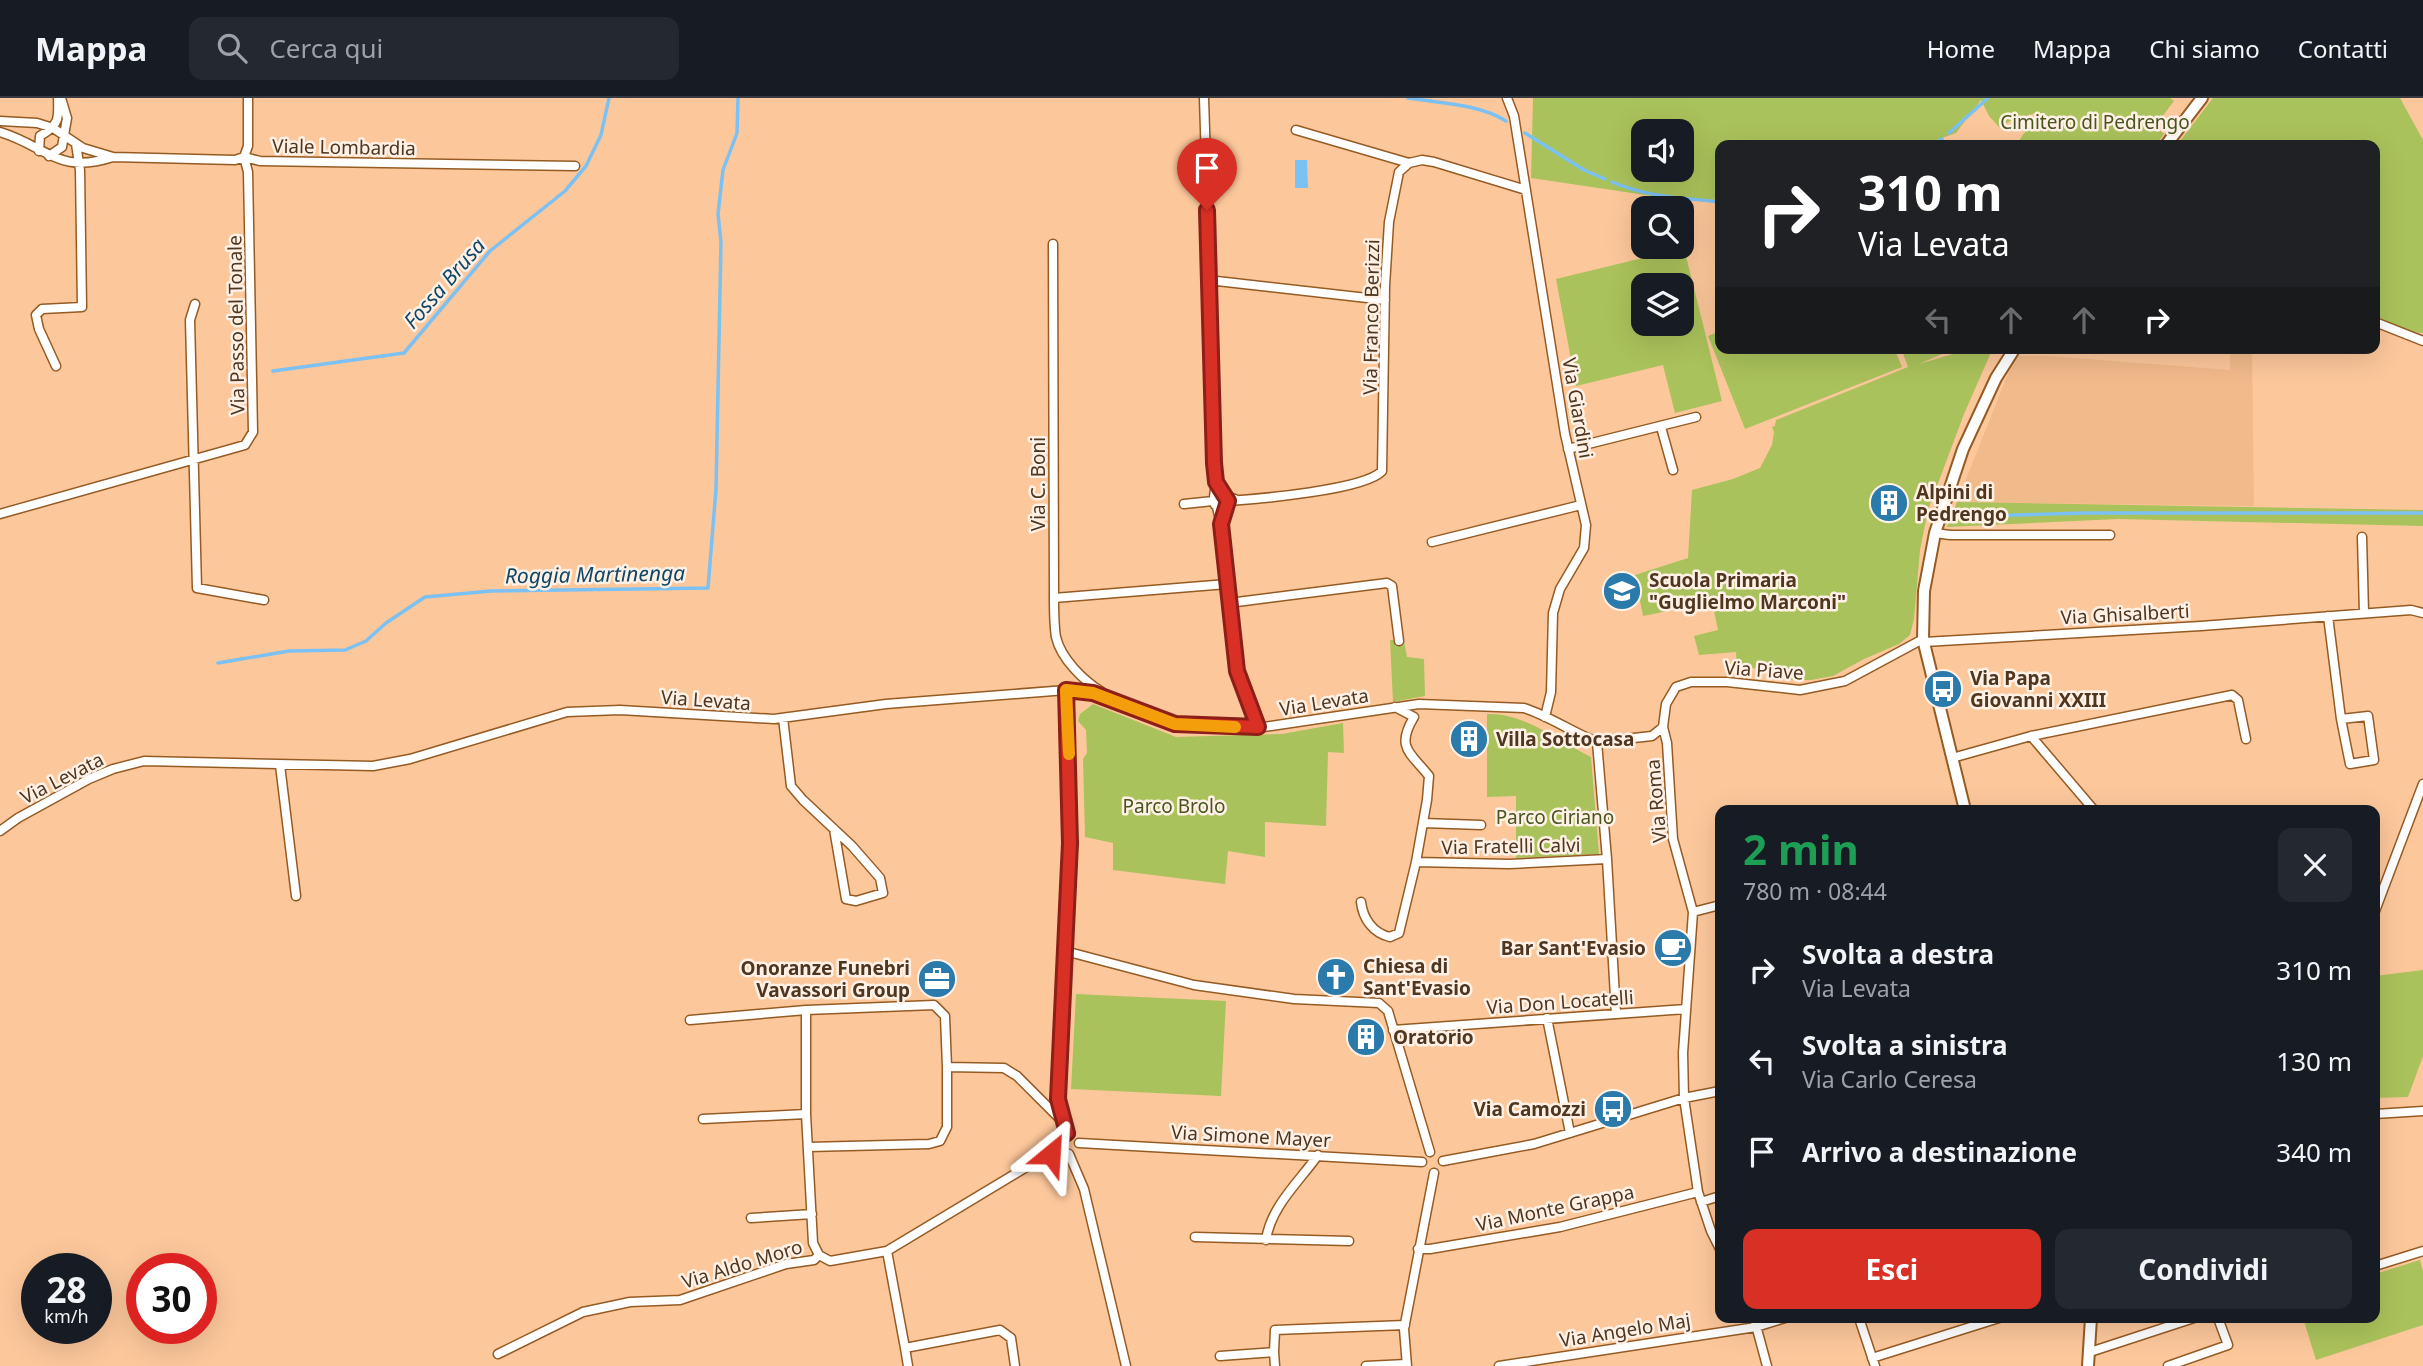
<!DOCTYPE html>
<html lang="it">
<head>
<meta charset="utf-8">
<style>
  :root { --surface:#171b24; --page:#242831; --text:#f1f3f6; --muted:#9ea1a6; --line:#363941; --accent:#d93025 }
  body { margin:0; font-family:"Noto Sans",sans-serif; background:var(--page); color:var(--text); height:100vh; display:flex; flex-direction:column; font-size:26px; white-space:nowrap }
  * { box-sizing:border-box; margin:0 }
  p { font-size:23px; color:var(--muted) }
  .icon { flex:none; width:38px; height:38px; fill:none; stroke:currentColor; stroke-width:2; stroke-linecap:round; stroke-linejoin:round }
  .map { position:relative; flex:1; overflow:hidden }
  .drawer { position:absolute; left:1715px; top:707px; width:665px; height:518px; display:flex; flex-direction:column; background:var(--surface); border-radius:14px; box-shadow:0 7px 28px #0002 }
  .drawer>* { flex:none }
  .banner { position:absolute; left:1715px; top:42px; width:665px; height:214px; border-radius:14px; box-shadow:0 7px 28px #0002; background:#202124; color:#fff; overflow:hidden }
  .buttons { position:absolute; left:1631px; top:21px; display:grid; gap:14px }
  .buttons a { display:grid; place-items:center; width:63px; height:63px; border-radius:14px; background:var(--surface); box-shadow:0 7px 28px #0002; font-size:35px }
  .speed { position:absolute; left:21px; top:1155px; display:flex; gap:14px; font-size:35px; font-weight:700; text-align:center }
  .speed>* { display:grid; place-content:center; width:91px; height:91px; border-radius:50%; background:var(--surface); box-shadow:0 7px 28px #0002; line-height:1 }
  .speed small { font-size:18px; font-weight:400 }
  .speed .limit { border:10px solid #d22; background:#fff; color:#111 }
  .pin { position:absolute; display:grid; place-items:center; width:60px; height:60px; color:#fff; margin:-72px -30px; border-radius:50% 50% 50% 0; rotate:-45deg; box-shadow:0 0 7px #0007 }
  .pin .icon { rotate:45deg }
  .me { position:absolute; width:77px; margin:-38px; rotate:27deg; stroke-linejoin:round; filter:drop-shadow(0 0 5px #0008) }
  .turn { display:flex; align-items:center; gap:24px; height:147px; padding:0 28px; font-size:32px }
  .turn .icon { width:91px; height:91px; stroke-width:2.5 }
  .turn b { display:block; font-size:49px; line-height:60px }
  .lanes { display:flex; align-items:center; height:66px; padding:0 28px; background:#0003; justify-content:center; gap:35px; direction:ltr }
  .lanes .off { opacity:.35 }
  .round { display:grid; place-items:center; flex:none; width:74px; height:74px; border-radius:14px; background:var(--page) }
  .overview { display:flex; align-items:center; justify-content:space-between; height:119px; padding:0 28px }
  h1 { font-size:42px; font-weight:700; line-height:52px; color:#1e9e55 }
  .primary-button { display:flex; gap:14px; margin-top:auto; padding:14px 28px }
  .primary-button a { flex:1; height:80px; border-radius:14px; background:var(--accent); color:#fff; font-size:28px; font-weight:700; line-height:80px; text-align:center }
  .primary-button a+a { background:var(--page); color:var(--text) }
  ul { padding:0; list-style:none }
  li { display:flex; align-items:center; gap:21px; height:91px; padding:0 28px }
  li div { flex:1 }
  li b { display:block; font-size:26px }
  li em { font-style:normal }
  header { display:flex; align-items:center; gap:42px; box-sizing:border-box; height:98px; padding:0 35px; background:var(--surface); border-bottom:2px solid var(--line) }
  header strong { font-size:33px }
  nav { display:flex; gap:38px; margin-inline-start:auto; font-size:24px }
  .search { width:490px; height:63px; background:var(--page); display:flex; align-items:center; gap:18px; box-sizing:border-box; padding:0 24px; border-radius:14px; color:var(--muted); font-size:26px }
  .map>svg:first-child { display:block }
  .built { fill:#f1ba8b }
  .green { fill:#aac25b; fill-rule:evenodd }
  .water { fill:#7bc1f3 }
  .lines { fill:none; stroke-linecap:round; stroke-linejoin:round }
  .stream { stroke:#7bc1f3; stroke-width:3.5 }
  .street-casing { stroke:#965b23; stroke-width:11 }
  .secondary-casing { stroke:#965b23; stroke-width:14 }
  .street { stroke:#fff; stroke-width:8 }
  .secondary { stroke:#fff; stroke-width:10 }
  .route-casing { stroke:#8d1f18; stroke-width:18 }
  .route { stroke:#d93025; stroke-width:12 }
  .slow { stroke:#f59e0b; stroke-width:12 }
  .labels { text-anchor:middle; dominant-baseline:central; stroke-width:5; stroke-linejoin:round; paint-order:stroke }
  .park-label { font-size:19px; fill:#48551f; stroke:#fff1e6 }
  .street-label { font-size:19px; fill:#50361f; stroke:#fff1e6 }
  .poi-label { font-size:19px; font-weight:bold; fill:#50361f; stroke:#fff1e6; text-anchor:start }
  .water-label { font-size:21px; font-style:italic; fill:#0f4768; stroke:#fff1e6 }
</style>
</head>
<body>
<header>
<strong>Mappa</strong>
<div class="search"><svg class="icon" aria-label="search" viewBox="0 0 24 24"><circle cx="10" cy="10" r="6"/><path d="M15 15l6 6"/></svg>Cerca qui</div>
<nav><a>Home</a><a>Mappa</a><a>Chi siamo</a><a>Contatti</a></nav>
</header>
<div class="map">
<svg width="2423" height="1268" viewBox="0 0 2423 1268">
  <rect width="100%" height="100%" fill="#fcc79b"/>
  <path class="built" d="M2230,250h22l2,158 -297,-4 58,-146h32l183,14z"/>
  <path class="green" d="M1533,0h637l4,3 -19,25 9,8 -8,11h-140l23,-33 -27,8 -13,7 -10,-11 -8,-16 -25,33 -34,12h-202v55l-61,-3 -128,-19zM1643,33h39v39h-39z
    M2213,0h187l23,42v193l-14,-1 -34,-9v-178h-198z
    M1684,150l38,153 -47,12 -12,-48 -87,21 -20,-107zM1643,187h39v39h-39z
    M1720,233v17h174l8,19 -157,62 -37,-93z
    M1901,250h55l-37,16 54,-16h20l-29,66 -36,96 -8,40 -6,69 -4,16 -11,9 -35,15 -31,17 -22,4h-23l-1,-13 -50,2 -1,-17 -37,3 -5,-19 24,-6 -6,-28 -69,14 -8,-41 53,-17 4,-68 41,-11 27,-11 12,-23 2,-13 -2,-5 3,-1 1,-6 132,-53z
    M1957,404l466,8v16l-305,-7 -171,8z
    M1390,542l14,1 3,16 17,2 1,37 -32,6z
    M1093,606l83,33 106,-3 61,-11 1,30 -16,-1 -2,74 -61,-4v35l-37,-6 -3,33 -112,-14v-27l-28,-6 -2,-78 4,-6 -1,-23 -8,-9 2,-7z
    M1487,616c36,-2 73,28 104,43l8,97 -83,4v-62l-29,1z
    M2423,872v86l-15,41 -33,1v-122z
    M1076,896l150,7 -5,95 -150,-7z
    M2420,1162l3,11v54l-107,35 -13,-42h72v-44z"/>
  <path class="water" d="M1295,62h12l1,28h-13z"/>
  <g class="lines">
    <path class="stream" d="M1408,0c31,5 71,6 98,23
      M1525,35l59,37 21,9
      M1949,35l39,-35
      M1933,47l9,-6
      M1612,84c35,15 71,16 108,20
      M273,273l131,-18 86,-102 75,-60 21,-25 15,-31 8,-37
      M1953,419l132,-4h338
      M218,565l71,-12 56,-1 21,-9 20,-18 39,-26 66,-6 217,-3 8,-99 5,-247 -3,-28 5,-44 14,-37 1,-35"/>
    <g class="street-casing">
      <path id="street" d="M1204,0l12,384 -2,15
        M1507,0l7,18 51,318 21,91 -2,23 -24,41 -7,24 -2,79 -6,25
        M0,23l37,2 16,5 30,20 30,9 122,3 9,-3 16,4 315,5
        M1296,32l113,33
        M0,34c47,14 57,43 113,25
        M39,53l1,-15c19,-11 19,-17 18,-38
        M49,58l13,-9 5,-29 -6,-20
        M1053,146l1,354c0,13 0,27 2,39 5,22 28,44 46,55
        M1208,182l177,20
        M195,206l-5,16 7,268 67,12
        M2375,224l48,19
        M56,268l-17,-37 -3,-14 6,-6 40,-2 -2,-137 -4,-26
        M1661,329l12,43
        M1568,351l128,-32
        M1227,399l-2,9 -4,2 -6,-3 -1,-8 4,-3 17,5
        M1228,403c29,-2 137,-11 154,-30l3,-185 4,-64 10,-50 10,-9 13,-3 12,2 92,28
        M1184,406l29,-3
        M1217,409l4,17 16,147 21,56
        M0,416l245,-69 8,-13 -5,-260 -4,-15 4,-11v-48
        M1935,435l15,2h160
        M2362,439l2,76
        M1432,444l149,-37
        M1054,500l173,-14
        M1229,505l158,-20 5,3 7,55
        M2328,518l13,103 27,-3 6,44 -24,4 -9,-45
        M1924,544l277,-16 210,-16 12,3
        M1066,592l4,153 -12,256 9,34
        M783,620l8,68 12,14 49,46 28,32 3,15 -27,8 -10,-2 -12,-70
        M2031,638l63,74
        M1597,644l10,117 9,155
        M1597,644l55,-6 11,-9
        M1952,660l79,-22 201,-41 6,5 8,39
        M280,667l16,131
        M1423,725l58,2
        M0,733l18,-13 71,-39 24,-10 31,-8 229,5 37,-7 157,-47 53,-2 154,9 112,-15 180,-14 27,3 62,25 20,7 18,1 71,1 155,-23 105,4c25,8 48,24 73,34
        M1416,764l93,2 98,-5
        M1361,804c2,17 12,31 29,35l9,-4 17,-71 11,-62 2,-24c-18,-23 -34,-28 -15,-59l-19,-10
        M2375,813l48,-127
        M1693,814l27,-7
        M1065,853l129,34 100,14 85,4 9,8 42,141
        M806,912l128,-5 11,11 2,51
        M1547,920l23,115
        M690,922l116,-10v104l7,129 6,12
        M1393,932l293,-21
        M2375,1016l48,-3
        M703,1021l103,-5
        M1079,1045l343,19
        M808,1049l121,-3 11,-3 7,-14v-60l57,1 13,8 45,45
        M1058,1050v-8l9,-7
        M1069,1056l15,35 42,177
        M1443,1063l91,-17 150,-46 36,-7
        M1701,1104l19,-6
        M751,1120l61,-4
        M1195,1139l154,4
        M1266,1142c5,-34 33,-58 52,-85
        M1418,1151h12l130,-22 138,-35
        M1720,1151l-9,-18 -13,-39 -14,-94 -1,-45 10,-141 -20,-73 -6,-96 -4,-16 3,-23 10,-17 15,-5h36l73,8 45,-9 78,-42
        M887,1153l18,97
        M819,1157l11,6 57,-10 171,-103
        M2375,1168l48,-15
        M1754,1220l13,48
        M1859,1220l16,48
        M1274,1254l1,14
        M2090,1254l104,-34
        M498,1256l85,-42 47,-10 50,-2 106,-36 28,-4 5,-5
        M1220,1258l54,-4 1,-22 130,-5
        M1872,1260l127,-40
        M908,1268l-3,-18 95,-18 11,8 4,28
        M1366,1268l40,-2
        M1407,1268l-3,-37 30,-156
        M1499,1268l257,-39 29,-9
        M2168,1268l60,-21 -10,-27"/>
    </g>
    <g class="secondary-casing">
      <path id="secondary" d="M2166,47l36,-47
        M1965,712l-42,-171 1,-48 11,-58 28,-84 33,-71 19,-30
        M2088,1268l3,-48"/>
    </g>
    <use href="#street" class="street"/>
    <use href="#secondary" class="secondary"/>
  </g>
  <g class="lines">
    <g class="route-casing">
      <path id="route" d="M1051,1056l8,-6 1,-11 7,-4 -9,-34 12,-256 -4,-153 27,3 82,31 83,3 -21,-56 -16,-147 7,-23 -12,-19 -2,-19 -7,-253"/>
    </g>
    <use href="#route" class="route"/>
    <path class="slow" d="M1069,656l-3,-64 27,3 82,31 60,3"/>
  </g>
  <defs>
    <g id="building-disc" transform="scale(2.0125)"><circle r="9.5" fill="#2a7aab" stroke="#fff1e6"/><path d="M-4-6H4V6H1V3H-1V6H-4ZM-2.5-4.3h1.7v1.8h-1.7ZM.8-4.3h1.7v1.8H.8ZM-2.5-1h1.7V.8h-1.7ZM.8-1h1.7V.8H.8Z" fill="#fff"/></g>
    <g id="school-disc" transform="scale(2.0125)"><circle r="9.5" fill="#2a7aab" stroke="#fff1e6"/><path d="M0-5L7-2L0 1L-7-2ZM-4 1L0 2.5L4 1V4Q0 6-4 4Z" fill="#fff"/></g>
    <g id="bus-disc" transform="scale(2.0125)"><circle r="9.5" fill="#2a7aab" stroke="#fff1e6"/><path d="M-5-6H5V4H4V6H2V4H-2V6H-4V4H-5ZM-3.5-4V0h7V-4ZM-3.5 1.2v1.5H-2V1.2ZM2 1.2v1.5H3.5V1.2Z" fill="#fff"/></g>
    <g id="cafe-disc" transform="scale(2.0125)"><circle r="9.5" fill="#2a7aab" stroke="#fff1e6"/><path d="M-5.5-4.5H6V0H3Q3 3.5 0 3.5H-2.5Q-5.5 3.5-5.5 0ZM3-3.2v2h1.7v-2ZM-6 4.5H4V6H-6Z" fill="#fff"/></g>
    <g id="church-disc" transform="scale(2.0125)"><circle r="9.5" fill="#2a7aab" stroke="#fff1e6"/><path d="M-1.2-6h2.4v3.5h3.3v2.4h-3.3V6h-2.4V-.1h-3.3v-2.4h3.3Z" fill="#fff"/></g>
    <g id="office-disc" transform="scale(2.0125)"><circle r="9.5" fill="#2a7aab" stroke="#fff1e6"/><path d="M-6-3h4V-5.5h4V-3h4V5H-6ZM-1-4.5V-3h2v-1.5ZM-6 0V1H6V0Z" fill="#fff"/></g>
  </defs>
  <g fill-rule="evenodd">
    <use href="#building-disc" x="1889" y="405"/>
    <use href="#school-disc" x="1622" y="493"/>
    <use href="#bus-disc" x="1943" y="591"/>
    <use href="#building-disc" x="1469" y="641"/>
    <use href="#cafe-disc" x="1673" y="850"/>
    <use href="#church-disc" x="1336" y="879"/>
    <use href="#office-disc" x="937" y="881"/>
    <use href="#building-disc" x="1366" y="939"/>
    <use href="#bus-disc" x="1613" y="1011"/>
  </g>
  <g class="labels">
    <g class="park-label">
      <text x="2095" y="24">Cimitero di Pedrengo</text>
      <text x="1174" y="708">Parco Brolo</text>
      <text x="1555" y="719">Parco Ciriano</text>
    </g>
    <g class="street-label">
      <text transform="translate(344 49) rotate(1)">Viale Lombardia</text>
      <text transform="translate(1371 219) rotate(-89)">Via Franco Berizzi</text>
      <text transform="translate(236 227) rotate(-91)">Via Passo del Tonale</text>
      <text transform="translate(1578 310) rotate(80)">Via Giardini</text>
      <text transform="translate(1038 386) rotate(-90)">Via C. Boni</text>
      <text transform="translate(2125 516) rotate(-3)">Via Ghisalberti</text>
      <text transform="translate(1764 572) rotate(4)">Via Piave</text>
      <text transform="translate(706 602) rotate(4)">Via Levata</text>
      <text transform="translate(1324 604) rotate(-9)">Via Levata</text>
      <text transform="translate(62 680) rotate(-27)">Via Levata</text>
      <text transform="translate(1656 703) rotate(-95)">Via Roma</text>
      <text transform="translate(1511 748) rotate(-1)">Via Fratelli Calvi</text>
      <text transform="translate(1560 904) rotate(-4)">Via Don Locatelli</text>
      <text transform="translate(1251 1038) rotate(3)">Via Simone Mayer</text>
      <text transform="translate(1555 1110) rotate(-12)">Via Monte Grappa</text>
      <text transform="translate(742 1166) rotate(-17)">Via Aldo Moro</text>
      <text transform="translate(1625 1232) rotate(-9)">Via Angelo Maj</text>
    </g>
    <g class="poi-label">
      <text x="1916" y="394">Alpini di<tspan x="1916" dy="22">Pedrengo</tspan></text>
      <text x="1649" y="482">Scuola Primaria<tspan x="1649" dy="22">"Guglielmo Marconi"</tspan></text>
      <text x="1970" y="580">Via Papa<tspan x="1970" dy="22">Giovanni XXIII</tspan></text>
      <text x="1496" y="641">Villa Sottocasa</text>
      <text x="1646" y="850" text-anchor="end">Bar Sant'Evasio</text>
      <text x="1363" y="868">Chiesa di<tspan x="1363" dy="22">Sant'Evasio</tspan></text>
      <text x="910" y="870" text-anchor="end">Onoranze Funebri<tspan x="910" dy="22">Vavassori Group</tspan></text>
      <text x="1393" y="939">Oratorio</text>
      <text x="1586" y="1011" text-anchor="end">Via Camozzi</text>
    </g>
    <g class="water-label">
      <text transform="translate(444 185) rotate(-49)">Fossa Brusa</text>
      <text transform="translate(595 476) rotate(-1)">Roggia Martinenga</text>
    </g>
  </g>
</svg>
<div class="buttons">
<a><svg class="icon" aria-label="sound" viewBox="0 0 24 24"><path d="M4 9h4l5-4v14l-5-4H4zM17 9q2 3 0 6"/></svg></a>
<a><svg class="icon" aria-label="search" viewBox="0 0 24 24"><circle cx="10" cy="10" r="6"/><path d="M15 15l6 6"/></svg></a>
<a><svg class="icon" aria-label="layers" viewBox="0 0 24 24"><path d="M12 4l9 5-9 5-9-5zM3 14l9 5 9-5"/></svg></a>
</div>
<div class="speed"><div>28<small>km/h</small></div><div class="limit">30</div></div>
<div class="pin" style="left:1207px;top:112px;background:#d93025"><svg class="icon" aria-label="arrive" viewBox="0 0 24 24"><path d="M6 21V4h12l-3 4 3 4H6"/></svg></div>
<svg class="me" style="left:1051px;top:1056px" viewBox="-20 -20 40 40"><path d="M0-17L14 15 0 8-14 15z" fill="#d93025" stroke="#fff" stroke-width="4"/></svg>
<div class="banner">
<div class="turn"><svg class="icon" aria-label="right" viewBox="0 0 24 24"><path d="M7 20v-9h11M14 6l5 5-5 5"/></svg><div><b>310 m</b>Via Levata</div></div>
<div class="lanes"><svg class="icon off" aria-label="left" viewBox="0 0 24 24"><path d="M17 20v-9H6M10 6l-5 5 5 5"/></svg><svg class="icon off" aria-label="ahead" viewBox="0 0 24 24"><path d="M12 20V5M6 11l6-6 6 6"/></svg><svg class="icon off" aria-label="ahead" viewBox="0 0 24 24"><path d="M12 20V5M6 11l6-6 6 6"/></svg><svg class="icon" aria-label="right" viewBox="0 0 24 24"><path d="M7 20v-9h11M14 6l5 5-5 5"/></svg></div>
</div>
<section class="drawer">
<div class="overview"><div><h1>2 min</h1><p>780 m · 08:44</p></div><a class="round"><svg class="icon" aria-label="close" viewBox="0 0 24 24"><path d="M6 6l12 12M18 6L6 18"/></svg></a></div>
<ul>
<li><svg class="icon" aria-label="right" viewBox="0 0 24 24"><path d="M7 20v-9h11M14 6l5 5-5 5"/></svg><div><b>Svolta a destra</b><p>Via Levata</p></div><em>310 m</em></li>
<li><svg class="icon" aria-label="left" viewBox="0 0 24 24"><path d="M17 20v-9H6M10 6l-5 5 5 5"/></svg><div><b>Svolta a sinistra</b><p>Via Carlo Ceresa</p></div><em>130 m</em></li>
<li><svg class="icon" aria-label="arrive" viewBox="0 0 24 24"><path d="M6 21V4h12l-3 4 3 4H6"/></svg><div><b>Arrivo a destinazione</b></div><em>340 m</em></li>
</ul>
<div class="primary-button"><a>Esci</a><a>Condividi</a></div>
</section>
</div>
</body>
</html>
